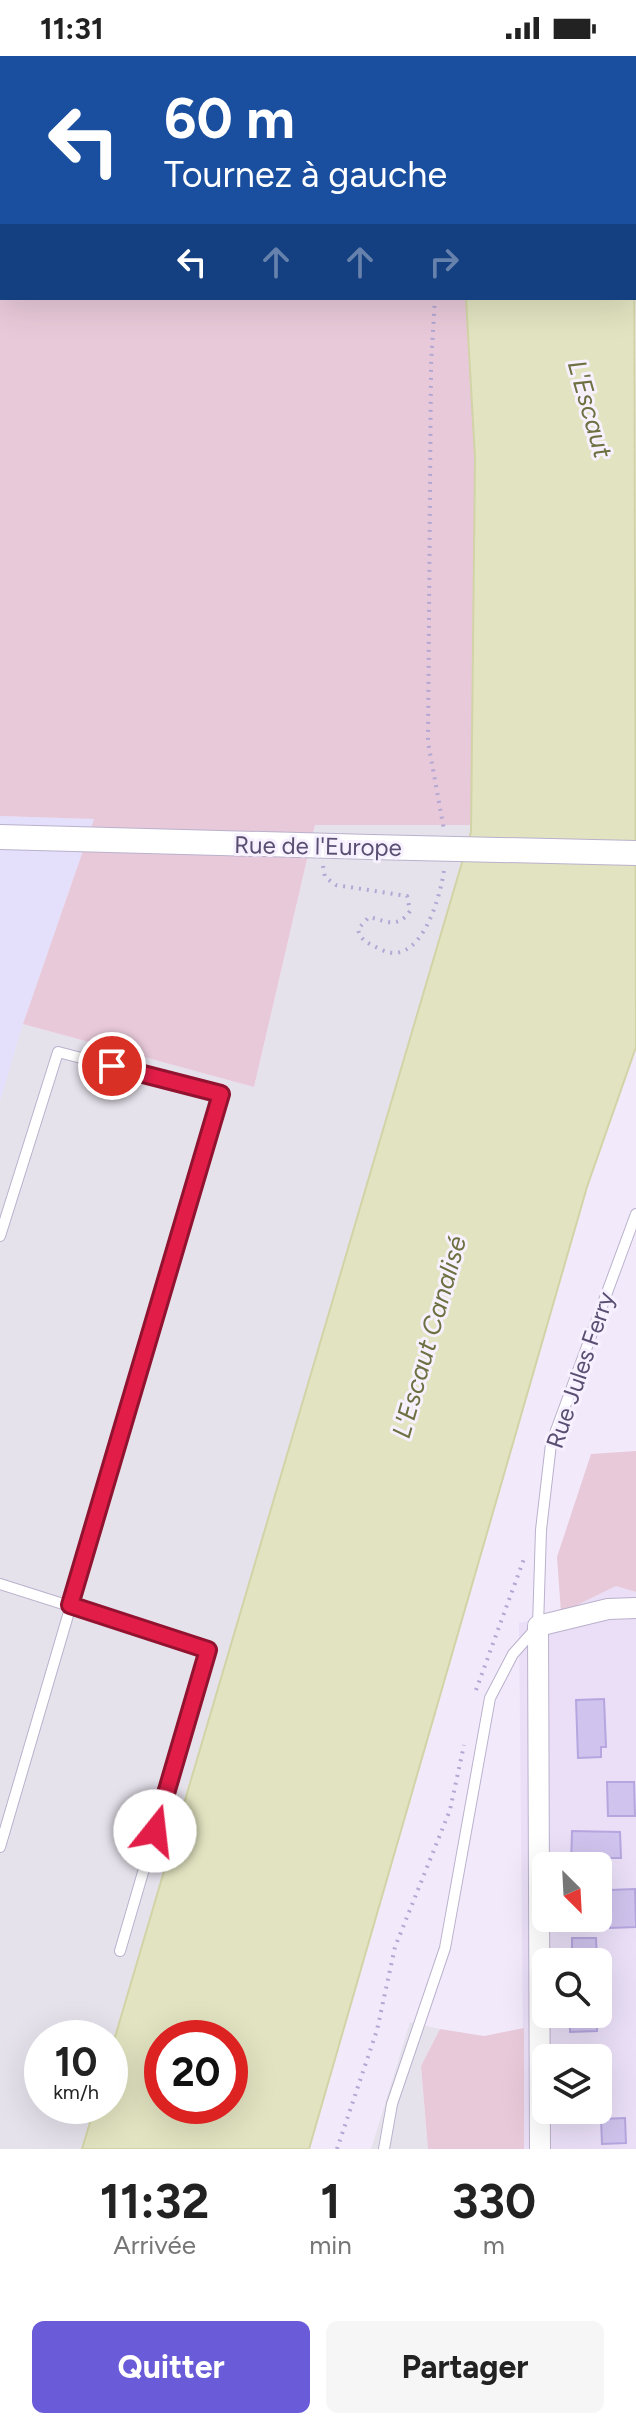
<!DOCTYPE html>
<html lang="fr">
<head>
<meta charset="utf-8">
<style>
  :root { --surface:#fff; --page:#f6f6f6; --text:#222; --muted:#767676; --accent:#6a5bd9 }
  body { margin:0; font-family:Figtree,sans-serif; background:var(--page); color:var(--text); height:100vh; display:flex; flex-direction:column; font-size:30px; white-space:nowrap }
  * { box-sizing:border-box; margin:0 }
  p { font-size:26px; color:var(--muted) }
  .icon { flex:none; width:44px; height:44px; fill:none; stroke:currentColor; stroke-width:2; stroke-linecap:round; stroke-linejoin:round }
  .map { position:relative; height:2093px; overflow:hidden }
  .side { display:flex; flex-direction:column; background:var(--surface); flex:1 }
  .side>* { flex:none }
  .top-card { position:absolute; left:0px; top:0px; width:636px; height:244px; box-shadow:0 8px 32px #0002; background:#1a4fa0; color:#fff; overflow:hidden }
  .needle { width:52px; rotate:156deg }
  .buttons { position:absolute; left:532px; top:1796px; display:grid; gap:16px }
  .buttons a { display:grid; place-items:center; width:80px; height:80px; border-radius:12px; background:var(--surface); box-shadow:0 8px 32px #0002; font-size:40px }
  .speed { position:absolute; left:24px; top:1964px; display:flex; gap:16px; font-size:40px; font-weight:700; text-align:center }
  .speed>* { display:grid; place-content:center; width:104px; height:104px; border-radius:50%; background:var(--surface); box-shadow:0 8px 32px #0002; line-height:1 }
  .speed small { font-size:20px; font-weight:400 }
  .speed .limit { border:12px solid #d22; background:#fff; color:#111 }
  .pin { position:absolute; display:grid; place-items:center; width:68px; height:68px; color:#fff; margin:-34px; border:4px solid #fff; border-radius:50%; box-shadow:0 2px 8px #0007 }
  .me { position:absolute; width:88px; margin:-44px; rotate:16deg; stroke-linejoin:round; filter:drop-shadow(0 0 6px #0008) }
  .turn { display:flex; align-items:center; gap:28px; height:168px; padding:0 32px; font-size:36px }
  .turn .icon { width:104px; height:104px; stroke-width:2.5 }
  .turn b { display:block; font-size:56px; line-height:68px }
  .lanes { display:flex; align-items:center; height:76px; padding:0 32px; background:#0003; justify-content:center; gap:40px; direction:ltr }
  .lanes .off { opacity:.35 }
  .eta { display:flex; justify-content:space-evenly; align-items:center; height:136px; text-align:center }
  .eta b { font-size:48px; font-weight:700; line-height:56px }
  .action { display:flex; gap:16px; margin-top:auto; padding:16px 32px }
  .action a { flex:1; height:92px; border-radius:12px; background:var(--accent); color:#fff; font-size:32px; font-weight:700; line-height:92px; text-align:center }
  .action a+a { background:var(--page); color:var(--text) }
  .status { display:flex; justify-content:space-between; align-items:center; height:56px; padding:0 40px; background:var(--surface); direction:ltr }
  .status svg { height:22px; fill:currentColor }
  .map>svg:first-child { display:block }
  .residential { fill:#eadff7; fill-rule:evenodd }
  .commercial { fill:#e4dffa }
  .industrial { fill:#e6e2ec }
  .green { fill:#e8c9d9 }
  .water { fill:#e2e3c0; stroke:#d2d4a7; stroke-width:2; fill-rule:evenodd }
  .building { fill:#d0c4ee; stroke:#b6a6df; stroke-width:2 }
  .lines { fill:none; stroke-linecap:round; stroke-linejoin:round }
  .service-casing { stroke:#bab1cc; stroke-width:12 }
  .minor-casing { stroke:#bab1cc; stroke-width:22 }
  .tertiary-casing { stroke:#bab1cc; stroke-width:26 }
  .path { stroke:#b3a7d3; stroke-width:4; stroke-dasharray:2 6; stroke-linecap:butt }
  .service { stroke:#fff; stroke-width:10 }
  .minor { stroke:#fff; stroke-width:20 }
  .tertiary { stroke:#fff; stroke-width:24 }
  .tertiary-bridge-casing { stroke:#bab1cc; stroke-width:26; stroke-linecap:butt }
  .tertiary-bridge { stroke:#fff; stroke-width:24 }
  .route-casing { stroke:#92132f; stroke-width:20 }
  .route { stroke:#e11d48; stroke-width:14 }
  .labels { text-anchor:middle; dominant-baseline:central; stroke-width:6; stroke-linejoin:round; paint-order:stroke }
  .street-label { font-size:24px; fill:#584f73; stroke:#f7f0fe }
  .water-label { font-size:26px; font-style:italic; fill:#6d7041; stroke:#f7f0fe }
</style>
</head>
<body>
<div class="status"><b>11:31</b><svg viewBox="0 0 49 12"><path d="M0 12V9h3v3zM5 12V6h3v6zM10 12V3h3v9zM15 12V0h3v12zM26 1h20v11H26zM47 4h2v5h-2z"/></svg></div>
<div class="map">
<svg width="636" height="2093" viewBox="0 0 636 2093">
  <rect width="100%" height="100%" fill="#f2eafb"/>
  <path class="residential" d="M616,1530l20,6v557h-112l-5,-526 42,-10zM546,1810h52v52h-52zM546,1906h52v52h-52zM546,2002h52v52h-52z"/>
  <path class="commercial" d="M0,760l94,3 -71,205 -23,78z"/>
  <path class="industrial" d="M315,769h156v7l-361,1221v-15h-68v68h52l-12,43h-82v-1047l23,-78 231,63z
    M410,1966l30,7 -19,37 7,83h-57z"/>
  <path class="green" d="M0,0l336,2h-334v240h464l9,160 -4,367h-156l-61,262 -231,-63 71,-205 -94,-3z
    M636,1395v141l-20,-6 -55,27 -4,-56 34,-103z
    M524,1972v121h-96l-7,-83 19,-37 44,7z"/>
  <path class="water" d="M634,90l2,901 -49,140 -278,962h-227l13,-43h15v-52l361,-1222 4,-374 -9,-160h168zM162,1982h68v68h-68z"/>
  <path class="building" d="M604,1643l2,48h-5v10l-23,1 -2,-58z
    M607,1726h27l1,34h-27z
    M572,1775l48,1 1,26h-11v8h-39z
    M635,1833l1,38 -26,1v-38z
    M572,1882h24l1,24h-25z
    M570,1958h27v17l-27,1z
    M625,2062l1,25 -24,1 -1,-25z"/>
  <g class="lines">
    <g class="service-casing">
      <path id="service" d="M0,1180l58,-184 163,42 -221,753
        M0,1528l208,66 -88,301
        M384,2093l8,-45 53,-156 45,-250 23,-44 25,-28 3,-96 10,-86 85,-230"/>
    </g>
    <g class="minor-casing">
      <path id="minor" d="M540,2093l-2,-523 70,-17 28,-1"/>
    </g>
    <g class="tertiary-casing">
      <path id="tertiary" d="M0,781l371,10"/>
    </g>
    <path class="path" d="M357,2l1,-2
      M435,242l-4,67 -3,377 16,88
      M323,810l2,11 11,8 71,11 3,15c-12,18 -24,10 -41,6l-11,12c2,12 12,15 22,20 39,21 60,-49 64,-79
      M476,1634l49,-134
      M337,2093l40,-119 18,-83 55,-137 14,-65"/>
    <use href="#service" class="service"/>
    <use href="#minor" class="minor"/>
    <use href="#tertiary" class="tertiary"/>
    <g class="tertiary-bridge-casing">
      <path id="tertiary-bridge" d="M371,791l265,6"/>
    </g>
    <use href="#tertiary-bridge" class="tertiary-bridge"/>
  </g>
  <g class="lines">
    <g class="route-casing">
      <path id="route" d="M112,1010l109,28 -151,511 138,45 -53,181"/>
    </g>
    <use href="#route" class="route"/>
  </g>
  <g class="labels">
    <g class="street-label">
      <text transform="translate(318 790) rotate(1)">Rue de l'Europe</text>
      <text transform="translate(580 1314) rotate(-71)">Rue Jules Ferry</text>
    </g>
    <g class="water-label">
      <text transform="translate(590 353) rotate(74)">L'Escaut</text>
      <text transform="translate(429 1281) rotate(-74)">L'Escaut Canalisé</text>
    </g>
  </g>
</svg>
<div class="buttons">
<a><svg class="needle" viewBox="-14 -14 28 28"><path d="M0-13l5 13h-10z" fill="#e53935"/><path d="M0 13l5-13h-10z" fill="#767676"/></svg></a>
<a><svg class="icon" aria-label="search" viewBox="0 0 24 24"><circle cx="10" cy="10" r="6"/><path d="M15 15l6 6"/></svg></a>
<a><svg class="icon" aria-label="layers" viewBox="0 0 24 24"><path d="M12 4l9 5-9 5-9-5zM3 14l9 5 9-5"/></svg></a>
</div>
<div class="speed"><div>10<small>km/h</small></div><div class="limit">20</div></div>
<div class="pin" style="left:112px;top:1010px;background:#d93025"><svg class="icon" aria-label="arrive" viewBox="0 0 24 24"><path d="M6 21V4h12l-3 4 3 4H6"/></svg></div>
<svg class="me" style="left:155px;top:1775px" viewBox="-20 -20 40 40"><circle r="19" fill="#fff"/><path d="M0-13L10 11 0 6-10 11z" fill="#e11d48"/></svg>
<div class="top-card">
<div class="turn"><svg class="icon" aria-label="left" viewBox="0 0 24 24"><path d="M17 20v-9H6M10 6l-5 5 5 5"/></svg><div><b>60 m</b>Tournez à gauche</div></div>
<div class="lanes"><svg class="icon" aria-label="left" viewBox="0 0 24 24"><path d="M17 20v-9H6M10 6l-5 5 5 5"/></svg><svg class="icon off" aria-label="ahead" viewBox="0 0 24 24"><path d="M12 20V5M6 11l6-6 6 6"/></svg><svg class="icon off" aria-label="ahead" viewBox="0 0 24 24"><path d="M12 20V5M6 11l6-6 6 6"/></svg><svg class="icon off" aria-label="right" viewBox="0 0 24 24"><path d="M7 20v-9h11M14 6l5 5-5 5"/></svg></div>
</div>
</div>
<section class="side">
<div class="eta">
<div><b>11:32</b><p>Arrivée</p></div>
<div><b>1</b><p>min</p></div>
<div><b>330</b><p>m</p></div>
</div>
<div class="action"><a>Quitter</a><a>Partager</a></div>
</section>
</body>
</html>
